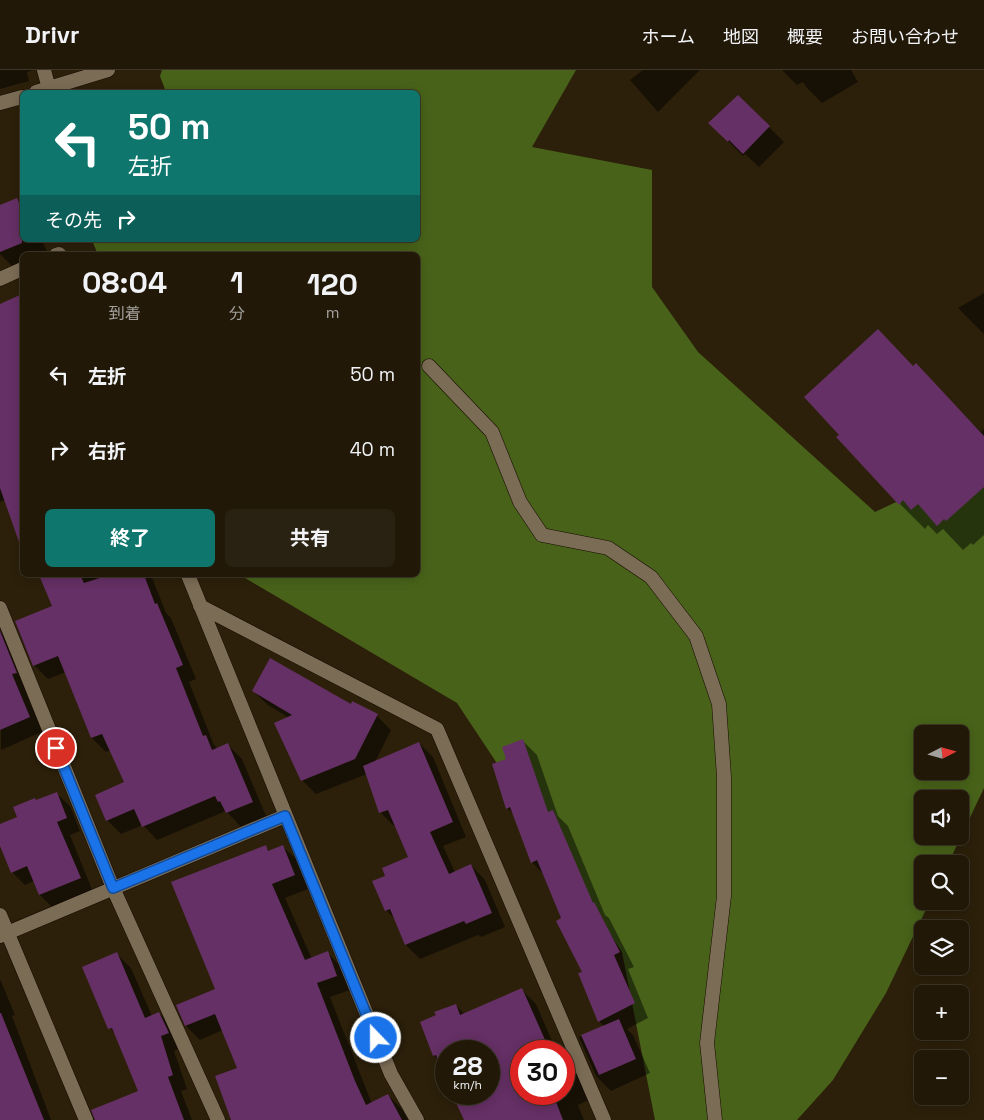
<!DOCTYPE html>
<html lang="ja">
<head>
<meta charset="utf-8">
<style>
  :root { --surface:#211808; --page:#292112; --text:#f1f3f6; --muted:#a2a09c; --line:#3e3729; --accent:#0f766e }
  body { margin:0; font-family:"Space Grotesk","Noto Sans JP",sans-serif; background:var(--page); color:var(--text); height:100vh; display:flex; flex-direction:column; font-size:19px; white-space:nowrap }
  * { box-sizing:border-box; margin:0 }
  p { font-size:16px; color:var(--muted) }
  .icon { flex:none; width:28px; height:28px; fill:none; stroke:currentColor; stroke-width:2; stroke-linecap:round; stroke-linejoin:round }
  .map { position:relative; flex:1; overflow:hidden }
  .side { position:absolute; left:20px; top:182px; width:400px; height:325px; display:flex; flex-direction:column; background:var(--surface); border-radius:8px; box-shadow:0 2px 12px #0003,0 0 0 1px var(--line) }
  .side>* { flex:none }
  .hud { position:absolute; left:20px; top:20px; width:400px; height:152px; border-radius:8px; box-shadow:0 2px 12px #0003,0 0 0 1px var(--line); background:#0f766e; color:#fff; overflow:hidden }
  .needle { width:32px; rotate:84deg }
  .fabs { position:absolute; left:914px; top:655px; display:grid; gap:10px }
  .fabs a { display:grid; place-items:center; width:55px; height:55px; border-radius:8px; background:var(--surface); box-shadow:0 2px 12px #0003,0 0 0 1px var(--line); font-size:25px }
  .speed { position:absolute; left:435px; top:970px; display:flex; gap:10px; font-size:25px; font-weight:700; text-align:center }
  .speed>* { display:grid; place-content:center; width:65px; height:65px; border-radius:50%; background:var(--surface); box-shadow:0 2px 12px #0003,0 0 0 1px var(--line); line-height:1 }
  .speed small { font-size:12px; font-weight:400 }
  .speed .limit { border:8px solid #d22; background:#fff; color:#111 }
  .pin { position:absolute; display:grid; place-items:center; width:42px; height:42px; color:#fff; margin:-21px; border:2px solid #fff; border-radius:50%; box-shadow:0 1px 5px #0007 }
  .me { position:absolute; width:55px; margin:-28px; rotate:338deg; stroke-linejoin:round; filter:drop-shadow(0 0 4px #0008) }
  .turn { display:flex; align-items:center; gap:18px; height:105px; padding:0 25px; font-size:22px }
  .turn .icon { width:65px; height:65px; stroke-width:2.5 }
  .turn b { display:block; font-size:35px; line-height:42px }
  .then { display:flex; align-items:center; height:48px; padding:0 25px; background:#0003; gap:10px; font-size:19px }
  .eta { display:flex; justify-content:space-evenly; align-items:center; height:85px; text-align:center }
  .eta b { font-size:30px; font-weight:700; line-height:35px }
  .primary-button { display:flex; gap:10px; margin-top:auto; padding:10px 25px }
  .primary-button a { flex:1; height:58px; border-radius:8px; background:var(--accent); color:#fff; font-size:20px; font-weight:700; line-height:58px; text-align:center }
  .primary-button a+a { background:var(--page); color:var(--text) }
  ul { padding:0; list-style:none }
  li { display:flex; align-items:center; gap:15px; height:75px; padding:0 25px }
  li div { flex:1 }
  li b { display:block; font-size:19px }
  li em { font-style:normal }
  header { display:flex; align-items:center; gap:30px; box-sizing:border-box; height:70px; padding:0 25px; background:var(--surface); border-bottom:1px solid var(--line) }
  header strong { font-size:24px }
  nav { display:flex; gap:28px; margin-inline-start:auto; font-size:18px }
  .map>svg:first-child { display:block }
  .forest { fill:#486319; fill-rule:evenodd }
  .shadow { fill:#0007; fill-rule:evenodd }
  .building { fill:#653065 }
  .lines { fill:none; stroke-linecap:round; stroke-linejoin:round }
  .minor-casing { stroke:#140900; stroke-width:15 }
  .tertiary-casing { stroke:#140900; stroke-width:15 }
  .minor { stroke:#7b6c55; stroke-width:14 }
  .tertiary { stroke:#7b6c55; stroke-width:14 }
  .route-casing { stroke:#114b97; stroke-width:12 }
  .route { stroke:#1a73e8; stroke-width:9 }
</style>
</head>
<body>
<header>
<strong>Drivr</strong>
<nav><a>ホーム</a><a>地図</a><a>概要</a><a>お問い合わせ</a></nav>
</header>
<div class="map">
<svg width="984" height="1050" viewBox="0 0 984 1050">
  <rect width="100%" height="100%" fill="#2c200a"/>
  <path class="forest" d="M162,0h414l-44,77 120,23v117l46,65 177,160 91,-43 18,-20v339l-36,76h-26v37h8l-44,92 -53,87 -36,40h-142l-33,-168 -165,-249 -217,-128h178v-320h-320l-6,-15h326v-148h-252l-6,-16zM922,664h38v37h-38zM922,729h38v37h-38z"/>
  <path class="shadow" d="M0,0h33l-6,2 2,9 -29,8z
    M643,0h57l-42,42 -28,-32z
    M782,0h69l7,12 -36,21 -15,-15 -4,-6 -6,3z
    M769,57l15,15 -25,25 -14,-13 -2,2 -18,-18z
    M17,129l5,6v35h20l5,12 -9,3h-16v6l-10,5 -12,-12v-48z
    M984,223v41l-26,-26z
    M22,225v234l-10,-11 -7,-18 -5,2v-197z
    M914,297l67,65 3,-3v106l-11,10 -2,-2 -8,7 -20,-21 -6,5 -9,-9 -3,4 -25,-25z
    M43,505h108l15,38 5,5 25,61 -7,3 25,63 4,4 10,-4 14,14 24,57 -25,11 -15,-16 -69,29 -14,-15 -22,9 -14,-14 19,-37 -15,-33 -5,2 -14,-14 -26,-66 -18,7 -14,-14 19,-59z
    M0,561l13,13 31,87 -43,19z
    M253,621l98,14 26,11 14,14 -16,32 44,-19 14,14 33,80 -23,9 12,26 16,-7 14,15 20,47 -24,10 -3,-2 -58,24 -14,-14 -11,-26 -9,-9v-34l23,-18 -13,-32h-2l-14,-14 -13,-38 -51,20 -14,-14 -13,-62 -21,-13z
    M523,671l14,14 21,61 10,10 37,89 4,3 25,49 -6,2 20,49 -21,11 6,6 17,38 -39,18 -15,-15 -17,-39 25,-11 -5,-5 -15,-49 -41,-98 -11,-12 -18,-48 -7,-6 1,-49z
    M56,723l14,13 10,25 -10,4 23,57 -40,16 -13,-13 -6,-14 -9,4 -13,-13 -12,-30v-16l19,-8 17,-17z
    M265,777l5,5 13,-5 14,13 11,29 -23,9 27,61 16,-6 13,14 9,23 -20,7 42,107 16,-9 14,14 6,11h-176l7,-51 -16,-39 -23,10 -14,-14 -9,-20 40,-17z
    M117,884l14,14 21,48 7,-3 14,14 9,20 -8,4 13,38 -6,2 11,29h-76l23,-29 -23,-56 -6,-7z
    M0,909l15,36 -3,1 39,104h-51z
    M521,919l15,15 19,44 7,-3 14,14 17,39 -15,7 6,15h-118l-12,-26h35v-43h-43v26l-7,-17 -5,-4 -13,-34 16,-6 19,-11 9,10zM521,981h43v43h-43z"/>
  <path class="building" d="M738,25l32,31 -27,28 -14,-14 -1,2 -20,-19z
    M17,128l5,12v33l-22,9v-47z
    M22,224v247l-3,1 -19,-54v-184z
    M878,259l35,37 3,-3 68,73v51l-38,34 -2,-2 -7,7 -19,-22 -7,6 -8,-10 -4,5 -63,-68 3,-2 -35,-38z
    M39,505h41l4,8 25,-8h35l11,29 2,-1 26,62 -7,3 27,68 3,-1 6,15 16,-7 25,59 -27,11 -6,-12 -2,1 -3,-6 -73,31 -8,-18 -28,12 -11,-26 29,-13 -22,-48 -11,4 -33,-82 -25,10 -18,-45 37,-15z
    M0,561l17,42 -5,1 18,43 -30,13z
    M270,588l81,46 1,-3 26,13 -23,45 -54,22 -27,-58 18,-8 -40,-24z
    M523,669l25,73 5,-2 40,93 1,-1 26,50 -6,3 21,48 -37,19 -20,-49 4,-1 -26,-51 5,-3 -24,-58 -6,3 -21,-56 -4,2 -14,-45 14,-5 -4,-12z
    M419,672l34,80 -23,10 19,42 22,-10 21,49 -26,11 -2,-3 -59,24 -15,-36 -5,2 -13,-30 13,-5 -3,-8 26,-11 -20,-47 -9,3 -16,-47z
    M57,722l10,26 -10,4 24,56 -42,17 -12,-29 -16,7 -11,-27v-22l17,-7 -4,-10 22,-9 1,2z
    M266,775l2,6 15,-6 12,30 -23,9 33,76 23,-9 9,25 -20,7 38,98 11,24 22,-11 14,26h-171l-16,-44 22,-8 -22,-54 -30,12 -9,-21 39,-16 -44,-107z
    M117,882l28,66 14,-6 10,21 -8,3 12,39 -5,2 16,43h-89l-4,-10 47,-19 -26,-63 -4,1 -26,-62z
    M522,918l28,63h-29v43h32l10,26h-99l-12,-26h37v-43h-43v29l-10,-25 -3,1 -13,-34 16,-7 -2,-3 22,-8 4,11z
    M0,943h1l43,107h-44z
    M619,949l17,40 -37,16 -18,-40z"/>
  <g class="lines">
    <g class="minor-casing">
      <path id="minor" d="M44,0l5,19
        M36,22l72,-22
        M0,33l22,-6
        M56,185l3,-1 1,1
        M0,209l22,-10
        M429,296l63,66 28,70 22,33 66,13 43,29 45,59 23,68 5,73v119l-17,147 8,77
        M188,505l203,499 26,46
        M200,536l237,123 167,391
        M0,538l113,280 105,232
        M0,866l285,-120"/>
    </g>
    <g class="tertiary-casing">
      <path id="tertiary" d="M0,845l86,205"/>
    </g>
    <use href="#minor" class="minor"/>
    <use href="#tertiary" class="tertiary"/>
  </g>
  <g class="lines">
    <g class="route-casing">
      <path id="route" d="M56,678l57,140 172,-72 91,222"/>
    </g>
    <use href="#route" class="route"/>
  </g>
</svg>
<div class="fabs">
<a><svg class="needle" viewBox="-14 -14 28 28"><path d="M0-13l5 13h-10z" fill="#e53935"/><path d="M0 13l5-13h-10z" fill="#a2a09c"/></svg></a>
<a><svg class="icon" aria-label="sound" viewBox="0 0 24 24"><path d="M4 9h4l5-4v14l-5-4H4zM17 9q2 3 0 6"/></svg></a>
<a><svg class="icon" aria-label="search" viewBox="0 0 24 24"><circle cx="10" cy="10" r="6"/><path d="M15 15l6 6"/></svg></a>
<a><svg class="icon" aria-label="layers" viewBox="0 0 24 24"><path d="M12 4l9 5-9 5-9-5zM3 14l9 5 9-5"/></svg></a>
<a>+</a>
<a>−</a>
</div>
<div class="speed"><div>28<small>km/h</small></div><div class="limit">30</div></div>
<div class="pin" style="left:56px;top:678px;background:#d93025"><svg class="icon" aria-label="arrive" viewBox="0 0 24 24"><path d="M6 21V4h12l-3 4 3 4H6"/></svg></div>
<svg class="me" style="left:376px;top:968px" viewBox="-20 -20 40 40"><circle r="17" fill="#1a73e8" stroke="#fff" stroke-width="3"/><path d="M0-11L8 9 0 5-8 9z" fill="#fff"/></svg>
<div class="hud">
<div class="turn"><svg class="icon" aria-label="left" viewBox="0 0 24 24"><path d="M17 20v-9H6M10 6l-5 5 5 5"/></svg><div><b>50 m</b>左折</div></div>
<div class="then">その先<svg class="icon" aria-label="right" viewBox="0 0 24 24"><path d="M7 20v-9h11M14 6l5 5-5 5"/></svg></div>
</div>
<section class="side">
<div class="eta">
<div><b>08:04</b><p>到着</p></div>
<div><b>1</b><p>分</p></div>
<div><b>120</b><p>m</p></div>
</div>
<ul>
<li><svg class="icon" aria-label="left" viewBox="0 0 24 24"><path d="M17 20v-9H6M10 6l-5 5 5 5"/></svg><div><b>左折</b></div><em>50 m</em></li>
<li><svg class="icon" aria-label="right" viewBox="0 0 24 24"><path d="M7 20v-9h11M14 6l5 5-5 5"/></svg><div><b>右折</b></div><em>40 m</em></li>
</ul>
<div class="primary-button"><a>終了</a><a>共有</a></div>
</section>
</div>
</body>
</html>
